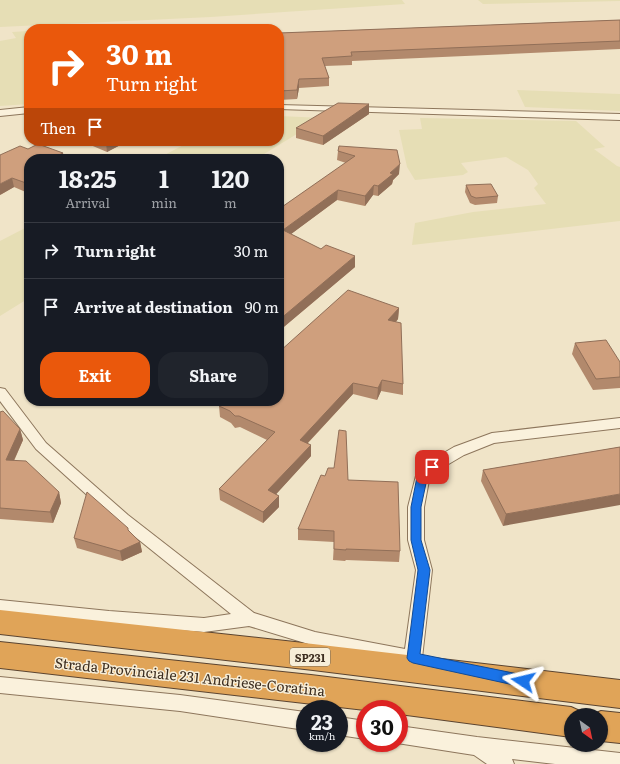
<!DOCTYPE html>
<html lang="en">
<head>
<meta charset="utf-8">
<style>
  :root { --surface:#171b24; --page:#20242c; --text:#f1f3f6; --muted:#9ea1a6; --line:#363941; --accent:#ea580c }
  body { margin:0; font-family:Literata,serif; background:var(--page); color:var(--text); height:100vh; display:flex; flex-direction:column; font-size:15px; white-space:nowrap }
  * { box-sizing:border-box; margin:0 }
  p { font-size:13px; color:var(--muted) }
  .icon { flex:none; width:22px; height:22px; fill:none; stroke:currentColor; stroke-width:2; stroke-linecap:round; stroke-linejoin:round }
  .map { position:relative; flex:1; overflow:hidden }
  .sheet { position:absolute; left:24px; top:154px; width:260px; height:252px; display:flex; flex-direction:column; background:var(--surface); border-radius:16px; box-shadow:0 1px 3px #0004 }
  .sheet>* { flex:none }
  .hud { position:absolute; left:24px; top:24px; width:260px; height:122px; border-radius:16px; box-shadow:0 1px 3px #0004; background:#ea580c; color:#fff; overflow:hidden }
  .needle { width:26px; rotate:147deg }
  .buttons { position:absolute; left:564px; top:708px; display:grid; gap:8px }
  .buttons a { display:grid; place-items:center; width:44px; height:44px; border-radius:50%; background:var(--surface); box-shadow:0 1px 3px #0004; font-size:20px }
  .speed { position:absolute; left:296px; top:700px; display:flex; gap:8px; font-size:20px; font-weight:700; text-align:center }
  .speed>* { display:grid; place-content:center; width:52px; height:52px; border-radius:50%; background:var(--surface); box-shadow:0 1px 3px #0004; line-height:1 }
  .speed small { font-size:10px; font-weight:400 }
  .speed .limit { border:6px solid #d22; background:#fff; color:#111 }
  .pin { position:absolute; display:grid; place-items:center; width:34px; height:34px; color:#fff; margin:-17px; border-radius:8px; box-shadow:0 2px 6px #0006 }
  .me { position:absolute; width:44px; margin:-22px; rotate:280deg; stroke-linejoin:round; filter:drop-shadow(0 0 3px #0008) }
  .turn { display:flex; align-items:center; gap:14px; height:84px; padding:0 16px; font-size:18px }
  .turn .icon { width:52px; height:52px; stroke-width:2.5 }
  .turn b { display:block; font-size:28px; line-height:34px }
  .then { display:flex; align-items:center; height:38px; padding:0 16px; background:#0003; gap:8px; font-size:15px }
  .eta { display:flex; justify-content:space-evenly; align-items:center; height:68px; text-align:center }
  .eta b { font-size:24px; font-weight:700; line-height:28px }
  .primary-button { display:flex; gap:8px; margin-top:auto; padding:8px 16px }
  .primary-button a { flex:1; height:46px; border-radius:16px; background:var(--accent); color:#fff; font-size:16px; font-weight:700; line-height:46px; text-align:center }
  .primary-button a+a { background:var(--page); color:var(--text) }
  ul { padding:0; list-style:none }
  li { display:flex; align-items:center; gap:12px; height:56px; padding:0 16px; border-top:1px solid var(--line) }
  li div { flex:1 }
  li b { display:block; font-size:15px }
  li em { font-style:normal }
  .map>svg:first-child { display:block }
  .farmland { fill:#e6deb5 }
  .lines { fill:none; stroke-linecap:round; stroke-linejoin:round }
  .street-casing { stroke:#8d765c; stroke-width:2 }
  .highway-casing { stroke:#5b4430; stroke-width:2 }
  .street { fill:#faf1dc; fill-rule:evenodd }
  .highway { fill:#e0a458; fill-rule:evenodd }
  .wall { fill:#b2896c }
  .shaded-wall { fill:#916f58 }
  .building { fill:#cf9f7d; stroke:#916f58 }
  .route { fill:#1a73e8; stroke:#114b97 }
  .labels { text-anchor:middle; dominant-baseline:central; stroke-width:3; stroke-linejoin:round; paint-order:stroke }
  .shield { fill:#f7eed8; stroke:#756857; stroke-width:1 }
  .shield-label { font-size:11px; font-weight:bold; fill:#3d2e20 }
  .near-street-label { font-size:14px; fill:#3d2e20; stroke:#f7eed8 }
</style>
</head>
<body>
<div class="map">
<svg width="620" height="764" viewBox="0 0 620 764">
  <rect width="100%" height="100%" fill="#f0e4c8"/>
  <path class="farmland" d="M0,0h402l3,4 -194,13 -211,10z
    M478,0h142v1l-137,3z
    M29,31v73l-29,2v-65l16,-3 -4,-6z
    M517,90l103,4v17l-95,-4z
    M279,116l44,2 -67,41h-99l34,-18h88z
    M420,118l156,3 29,26 -11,2 23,17 3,1v54l-208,24 3,-22 58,-11 73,-8 -12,-16 4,-4 -10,-14 -22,-13 -45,6 7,9 -5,3 -48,5 -8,-13 -8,-37 23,-1z
    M29,226v72l-29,18v-75z"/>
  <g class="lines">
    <g class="street-casing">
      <path id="street" d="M279,105l341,9v6l-341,-11z
        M29,107v6l-29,3v-6z
        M0,388l5,1 41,54 82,72 126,98 61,19 90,17 11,-79 -8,-30v-33l10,-39 36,-21 38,-14 128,-15v10l-126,15 -30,12 -34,20 -6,32v33l8,30 -10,88 -3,5 -6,3 -7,-3 -2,1 -89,-18 -66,-20 -45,6 -95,-7 -109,-11v-14l109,11 95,7 27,-4 -113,-91 -82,-74 -36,-48z
        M0,677l180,18 125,17v18l-125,-19 -180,-18z
        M339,717l26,4v18l-26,-4z
        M399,726l78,11 143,16v11h-65l-43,-5 2,5h-27l-13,-9 -77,-12h2z"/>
    </g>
    <g class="highway-casing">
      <path id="highway" d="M0,610l313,34 307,36v28l-307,-38 -313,-36z
        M0,642l311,33 260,32 11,5 2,3h-13v22l-172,-23v-5l-34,1 -365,-42z
        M601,711l19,2v30l-19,-2v-26h-10z"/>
    </g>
    <use href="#street" class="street"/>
    <use href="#highway" class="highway"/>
  </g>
  <path class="wall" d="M620,20v29l-268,12v4l-27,1 4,12v8l-30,2 -2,11 -18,1v-67z
    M369,104v10l-46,31 -27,-7v-10z
    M75,141h53l-21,11 -26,-11 -2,1z
    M339,146l60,28 -6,6 -1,4 -14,12 -5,-1 -8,11 -28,-6 -46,34 64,33 -76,64v-122l67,-46 -9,-3 1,-9z
    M28,149l35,4 1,6h-35l-1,34 -14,-6 -14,8z
    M466,185l32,11 -1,7 -22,2 -5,-2 -5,-11z
    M399,308l-1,11 -2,3 7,62v11l-22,-4 -4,9 -24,-6 -45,49 3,13 -35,38 3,2v11l-16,16 -43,-23 -1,-11 48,-49 -27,-13 -5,1 -4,-5 -11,-6 -1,-11z
    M575,343l45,19v26l-27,2 -21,-36z
    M0,412l20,17 3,11 -9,21 45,31 2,11 -8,20 -53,-4z
    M620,447l-117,79 -22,-45 2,-11z
    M325,476l23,4 52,71 -1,11 -53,-2 -1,1 -12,-1 1,-18 -36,-2v-11z
    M128,530l12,12 2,10 -20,9 -45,-13 -3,-10z"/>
  <path class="shaded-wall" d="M299,79v9l-2,11v-9z
    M369,104v10l-46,31v-9z
    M109,141h19l-21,11 -1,-9z
    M63,153l1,6h-11v-1z
    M400,164l-1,10 -6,6 -1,4 -14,12v-10l12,-13z
    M12,178l2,9 -14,8v-11z
    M29,181v11l-1,1 -2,-10z
    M374,185l-1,10 -8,11v-10z
    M338,190l-1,10 -54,40v-10z
    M355,256v11l-76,64v-11z
    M399,308l-1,11 -11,12 1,-11z
    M382,380l-1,11 -4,9 1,-12z
    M353,383v11l-53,57v-11z
    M20,429l3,11 -14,31 -3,-11z
    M311,445v11l-42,46 -1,-12z
    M59,492l2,11 -8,20 -3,-11z
    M620,494v11l-117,21 3,-12z
    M279,496v11l-16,16v-11z
    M140,542l2,10 -20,9 -2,-10z"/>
  <path class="building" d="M620,20v21l-269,11 1,4 -30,2 7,20 -30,1 -2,11 -18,1v-4l2,-7h-2v-47z
    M338,103l31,1 -46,32 -27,-8z
    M102,141h7l-3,2z
    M38,144l25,9 -10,5 3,1h-27v22l-3,2 -14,-5 -12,6v-29l20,-9 8,3z
    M339,146l58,4 3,14 -10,9 3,1 -15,12 -4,-1 -9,11 -27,-6 -55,40 38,19 5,-4 29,11 -76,64v-111l76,-53 -17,-5z
    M491,184l7,12 -22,2 -5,-2 -5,-11z
    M348,290l51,18 -11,12 13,3 2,61 -21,-4 -4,8 -25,-5 -53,57 11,5 -43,45 11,6 -16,16 -44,-23 56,-57 -36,-16h-4l-5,-5 -11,-5 6,-5h54v-49z
    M606,340l14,22v15l-24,2 -21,-36z
    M3,411l17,18 -14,31 20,1 33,31 -9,20 -50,-4v-96z
    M339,430l7,1 2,49 50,2 2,69 -54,-2v1l-12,-1v-18l-36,-2 23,-54 4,1 3,-8h6z
    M620,447v47l-114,20 -23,-44z
    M87,492l41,36v2l12,12 -20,9 -46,-13z"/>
  <path class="route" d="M432,463l4,2 1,2 -9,7 -7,33v33l9,30 -10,84 103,21 5,2 1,4 -1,4 -5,2 -110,-24 -4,-2 -2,-3 11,-88 -7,-30v-33l7,-35 2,-2z"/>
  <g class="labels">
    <rect class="shield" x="290" y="648" width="40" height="18" rx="3"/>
    <g class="shield-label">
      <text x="310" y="657">SP231</text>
    </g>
    <g class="near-street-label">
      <text transform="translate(190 676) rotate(6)">Strada Provinciale 231 Andriese-Coratina</text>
    </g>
  </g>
</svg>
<div class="buttons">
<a><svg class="needle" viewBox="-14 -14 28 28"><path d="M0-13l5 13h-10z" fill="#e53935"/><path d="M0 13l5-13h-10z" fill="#9ea1a6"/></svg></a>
</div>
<div class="speed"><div>23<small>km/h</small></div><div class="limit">30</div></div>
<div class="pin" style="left:432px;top:467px;background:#d93025"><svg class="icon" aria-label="arrive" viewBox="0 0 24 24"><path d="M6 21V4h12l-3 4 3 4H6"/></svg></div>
<svg class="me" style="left:523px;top:681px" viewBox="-20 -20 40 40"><path d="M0-17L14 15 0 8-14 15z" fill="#1a73e8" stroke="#fff" stroke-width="4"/></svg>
<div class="hud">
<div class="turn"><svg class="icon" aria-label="right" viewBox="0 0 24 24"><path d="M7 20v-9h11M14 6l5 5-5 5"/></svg><div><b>30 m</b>Turn right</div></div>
<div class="then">Then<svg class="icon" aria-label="arrive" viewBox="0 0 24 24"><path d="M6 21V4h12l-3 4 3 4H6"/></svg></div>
</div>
<section class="sheet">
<div class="eta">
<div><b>18:25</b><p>Arrival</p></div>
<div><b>1</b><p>min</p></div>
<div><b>120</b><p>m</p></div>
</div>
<ul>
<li><svg class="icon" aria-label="right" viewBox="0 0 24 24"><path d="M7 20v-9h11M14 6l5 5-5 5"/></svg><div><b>Turn right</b></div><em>30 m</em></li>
<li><svg class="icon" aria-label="arrive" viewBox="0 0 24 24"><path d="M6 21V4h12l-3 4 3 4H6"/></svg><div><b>Arrive at destination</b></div><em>90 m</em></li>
</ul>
<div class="primary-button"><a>Exit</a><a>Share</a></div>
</section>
</div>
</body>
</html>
